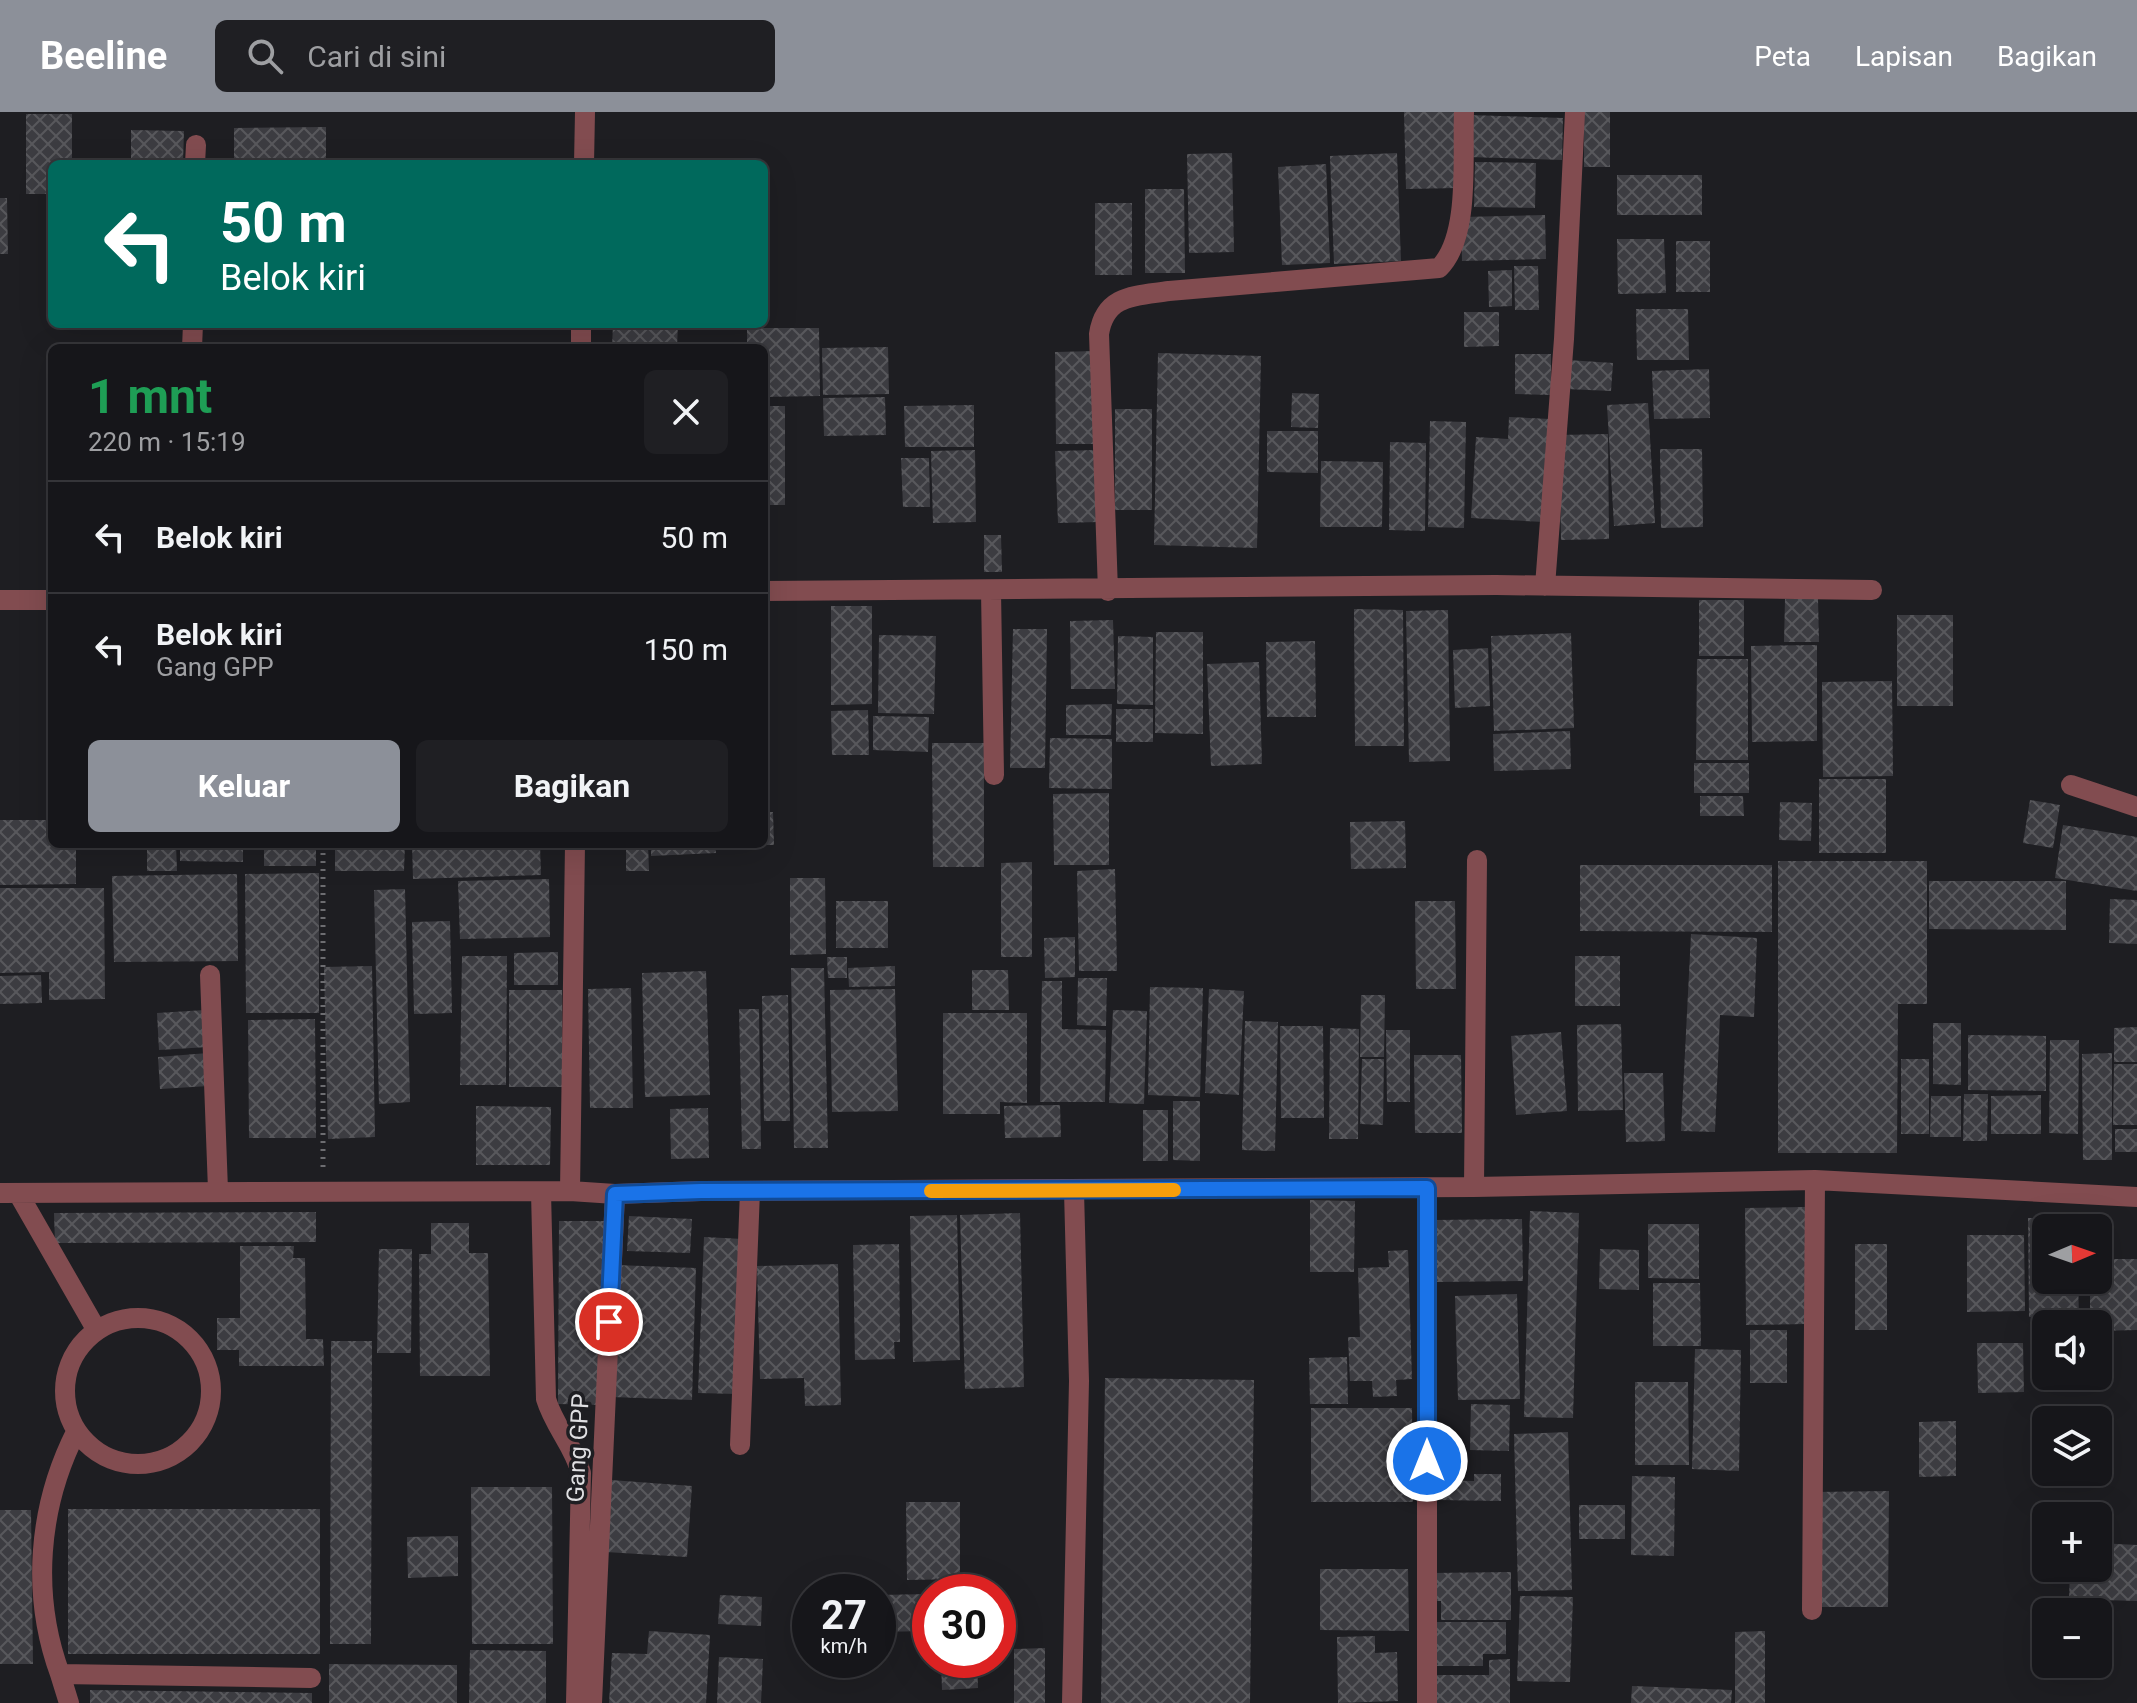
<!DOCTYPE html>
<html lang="id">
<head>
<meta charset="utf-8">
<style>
  :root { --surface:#16161a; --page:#1f1f23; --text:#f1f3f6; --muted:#9e9fa2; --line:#353539; --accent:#8c9099 }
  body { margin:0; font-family:Roboto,sans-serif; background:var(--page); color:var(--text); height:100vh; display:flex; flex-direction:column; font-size:30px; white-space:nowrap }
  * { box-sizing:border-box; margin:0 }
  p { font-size:26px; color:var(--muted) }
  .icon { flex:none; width:44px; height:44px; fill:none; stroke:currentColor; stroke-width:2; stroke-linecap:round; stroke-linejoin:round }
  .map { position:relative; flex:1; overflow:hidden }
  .sheet { position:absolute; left:48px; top:232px; width:720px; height:504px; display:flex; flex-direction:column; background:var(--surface); border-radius:12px; box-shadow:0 8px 32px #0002,0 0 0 2px var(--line) }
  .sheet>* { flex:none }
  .banner { position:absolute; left:48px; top:48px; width:720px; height:168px; border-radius:12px; box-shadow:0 8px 32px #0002,0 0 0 2px var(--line); background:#00695c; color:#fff; overflow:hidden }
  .needle { width:52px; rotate:88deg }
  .tools { position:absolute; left:2032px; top:1102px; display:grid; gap:16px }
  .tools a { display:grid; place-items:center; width:80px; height:80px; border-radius:12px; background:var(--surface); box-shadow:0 8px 32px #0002,0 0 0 2px var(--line); font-size:40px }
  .speed { position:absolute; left:792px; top:1462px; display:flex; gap:16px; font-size:40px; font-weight:700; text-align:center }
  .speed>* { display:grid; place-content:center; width:104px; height:104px; border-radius:50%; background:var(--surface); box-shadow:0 8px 32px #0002,0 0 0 2px var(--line); line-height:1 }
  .speed small { font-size:20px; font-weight:400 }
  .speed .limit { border:12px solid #d22; background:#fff; color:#111 }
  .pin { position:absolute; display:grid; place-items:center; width:68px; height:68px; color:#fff; margin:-34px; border:4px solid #fff; border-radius:50%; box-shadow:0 2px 8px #0007 }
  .me { position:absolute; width:88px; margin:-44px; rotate:0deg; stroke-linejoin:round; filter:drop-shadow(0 0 6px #0008) }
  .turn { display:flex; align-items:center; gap:28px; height:168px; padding:0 40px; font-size:36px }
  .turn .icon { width:104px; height:104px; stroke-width:2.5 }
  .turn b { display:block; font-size:56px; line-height:68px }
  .round { display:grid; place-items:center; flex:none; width:84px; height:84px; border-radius:12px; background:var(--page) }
  .headline { display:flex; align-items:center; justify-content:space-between; height:136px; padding:0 40px }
  h1 { font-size:48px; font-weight:700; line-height:60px; color:#1e9e55 }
  .primary-button { display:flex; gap:16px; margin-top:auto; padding:16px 40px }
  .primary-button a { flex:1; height:92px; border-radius:12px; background:var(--accent); color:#fff; font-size:32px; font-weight:700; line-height:92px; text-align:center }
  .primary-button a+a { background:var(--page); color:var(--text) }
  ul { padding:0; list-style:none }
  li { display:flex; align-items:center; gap:24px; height:112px; padding:0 40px; border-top:2px solid var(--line) }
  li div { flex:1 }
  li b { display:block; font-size:30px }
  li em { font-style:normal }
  header { display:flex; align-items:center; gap:48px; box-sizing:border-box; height:112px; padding:0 40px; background:var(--accent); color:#fff }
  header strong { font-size:38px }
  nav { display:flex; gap:44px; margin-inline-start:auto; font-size:28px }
  .search { width:560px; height:72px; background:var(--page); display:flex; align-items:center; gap:20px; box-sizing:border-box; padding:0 28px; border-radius:12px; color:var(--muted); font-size:30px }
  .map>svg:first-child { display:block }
  .building { fill:url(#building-cross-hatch) }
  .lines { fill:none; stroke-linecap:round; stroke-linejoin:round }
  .path { stroke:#6d6d71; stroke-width:5; stroke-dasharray:2 6; stroke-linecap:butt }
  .minor { stroke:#824c50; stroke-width:20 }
  .route-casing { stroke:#114b97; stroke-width:20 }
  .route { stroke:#1a73e8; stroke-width:14 }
  .slow { stroke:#f59e0b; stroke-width:14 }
  .labels { text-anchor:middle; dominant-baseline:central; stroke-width:7; stroke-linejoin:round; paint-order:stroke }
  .street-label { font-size:24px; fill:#dfdfe2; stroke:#1e1e22 }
</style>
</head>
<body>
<header>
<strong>Beeline</strong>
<div class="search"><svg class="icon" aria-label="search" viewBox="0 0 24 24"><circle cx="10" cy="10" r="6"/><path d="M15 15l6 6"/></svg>Cari di sini</div>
<nav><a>Peta</a><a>Lapisan</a><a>Bagikan</a></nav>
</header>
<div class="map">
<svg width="2137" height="1591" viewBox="0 0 2137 1591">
  <defs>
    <pattern id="building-cross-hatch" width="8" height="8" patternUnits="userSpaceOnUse" patternTransform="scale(2)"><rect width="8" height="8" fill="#3c3c41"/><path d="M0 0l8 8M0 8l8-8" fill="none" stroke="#58585c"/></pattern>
  </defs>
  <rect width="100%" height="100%" fill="#1e1e22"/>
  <path class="building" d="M1404,0h51l3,76 -52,1z
    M1584,0h26v55h-26z
    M26,2h46v50h-20v30h-26z
    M1468,3l95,3 -1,42 -95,-3z
    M326,15v37h-92v-36z
    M131,18l53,1 -1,33h-52z
    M1232,41l2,99 -45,1 -2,-99z
    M1397,41l4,108 -67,3 -4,-108z
    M1475,50l61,1 -1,45 -61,-1z
    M1326,52l4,99 -48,2 -4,-98z
    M1617,63h85v40h-85z
    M1145,77h39l1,84h-40z
    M0,86h7l1,56h-8z
    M1095,91h37v72h-37z
    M1545,103l1,44 -84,2 -1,-44z
    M1617,127h47l2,54 -48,1z
    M1676,129h34v51h-34z
    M1514,154h24l1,44h-24z
    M1512,158v36l-23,1 -1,-36z
    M1636,197h52l1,51h-52z
    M1464,200h35v34l-35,1z
    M613,212h65l-1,24h-65z
    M747,216h72l1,68 -56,1v-49h-17z
    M888,235l1,47 -66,1 -1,-47z
    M1096,239l1,93h-41l-1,-92z
    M1158,241l103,3 -4,192 -103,-3z
    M1515,242h36v41l-36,-1z
    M1568,248l45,3 -2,28 -45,-2z
    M1709,257l1,49 -56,1 -2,-48z
    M1292,281l27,1 -1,34 -27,-1z
    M885,285l1,38 -62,1 -1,-38z
    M1648,291l7,120 -41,3 -7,-121z
    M974,293v42h-69l-1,-41z
    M764,294h21v99h-21z
    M1115,297h37v101h-37z
    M1509,305l41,2 -6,103 -73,-4 5,-81 32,2z
    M1430,309l36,1 -2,106 -36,-1z
    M1267,319h51v42l-51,-1z
    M1608,322l1,105 -48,1 -2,-105z
    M1390,330l36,1 -1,88 -36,-1z
    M1660,337h42l1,78 -42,1z
    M975,338l1,72 -43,1 -2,-72z
    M1097,338l2,72 -41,1 -3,-72z
    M901,346h28l1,49h-27z
    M1321,349l62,1 -1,65h-62z
    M984,423h17l1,37h-18z
    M1785,487h33l1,43h-35z
    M1699,488h45v56h-45z
    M831,494h41v98l-41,1z
    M1354,497l49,1 1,136h-49z
    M1448,498l2,151 -41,1 -3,-151z
    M1897,503h56v91h-56z
    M1113,508l2,69h-44l-1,-68z
    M1013,517h34l-2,139h-35z
    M1156,520h47v102l-48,-1z
    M1571,521l3,95 -80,3 -3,-95z
    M879,523l57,1 -2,78 -56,-1z
    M1118,524l35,1v68l-36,-1z
    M1315,529l1,76h-49l-1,-75z
    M1817,533v96l-65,1 -1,-96z
    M1488,536l2,58 -35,2 -2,-58z
    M1697,547h51v101h-52z
    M1259,550l3,102 -51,2 -4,-102z
    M1892,569l1,95 -70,1 -1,-95z
    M1112,592l-1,31h-45v-30z
    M1116,597h37v33h-37z
    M868,598l1,45h-37l-1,-44z
    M873,604l56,1 -1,35 -55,-2z
    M1570,619l1,38 -77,2 -1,-37z
    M1050,626l62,1v50l-63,-1z
    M932,631h52v124h-51z
    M1694,651h55v30h-55z
    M1819,667h67v74h-67z
    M1109,681v72h-55l-1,-71z
    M1700,684h43l1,20h-44z
    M2030,688l30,5 -7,43 -30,-5z
    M1780,690l32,1 -1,38 -32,-1z
    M764,700h9l1,33h-10z
    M0,708h52v24h24v40l-76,1z
    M1405,709l1,47 -55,1 -1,-47z
    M2063,713l74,12v54l-82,-13z
    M147,732h29l1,27h-30z
    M180,732h63v18l-63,-1z
    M264,732h52v22h-52z
    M335,732h70l-1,27h-69z
    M412,732h128l1,31 -128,4z
    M626,732h22l1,27h-23z
    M651,732h64l1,9 -65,3z
    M1778,749h149v143h-29l-1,149h-119z
    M1032,750v95h-31v-94z
    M1580,753h192v67l-192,-1z
    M1115,757l2,102h-38l-2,-100z
    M319,761v140h-73l-1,-139z
    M237,762l1,87 -124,1 -2,-86z
    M790,766h35l1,76 -36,1z
    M549,767l1,58 -90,2 -2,-58z
    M1929,769h137v49l-137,-1z
    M0,776h104l1,111 -56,1v-28l-49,1z
    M405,777l5,213 -31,2 -5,-214z
    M2110,787l27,1v44l-28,-1z
    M836,789h52v47h-52z
    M1415,789h40l1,88h-40z
    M450,809l2,92 -38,1 -2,-92z
    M1691,822l66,4 -3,79 -34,-2 -5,117 -34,-1z
    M1075,825v40l-30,1 -1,-40z
    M558,840v33h-44v-32z
    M462,844h45l-1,129h-46z
    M1575,844h45v50h-45z
    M827,845h20v21h-19z
    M372,854l3,171 -47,2 -4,-172z
    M895,854v20l-46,1 -1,-19z
    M791,856h33l4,180h-34z
    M972,858h36l1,40h-37z
    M706,859l4,124 -65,2 -3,-124z
    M41,863l1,28 -42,1v-28z
    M1078,866h29l-1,48 -29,-1z
    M1042,869h20v48l44,1 -1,72h-65z
    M1150,875l53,1 -3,109 -52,-2z
    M631,876l2,120h-43l-2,-119z
    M895,877l3,122 -66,1 -2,-122z
    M1209,877l35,2 -5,104 -34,-2z
    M509,878h53v97h-53z
    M788,883l2,126h-26l-2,-125z
    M1361,883h24l-1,62h-24z
    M739,897h20l2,140h-19z
    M205,898l3,37 -49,3 -2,-37z
    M1113,898l34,1 -3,93 -35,-1z
    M943,901h84v90l-27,-1v12h-57z
    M315,907l1,119h-67l-1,-118z
    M1245,909l33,1 -3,129 -33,-1z
    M1933,911h28v62l-28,-1z
    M1621,912l2,86 -45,1 -1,-86z
    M1280,914h43l1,92h-43z
    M2137,915v35h-23v-34z
    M1330,916l29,1 -1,110h-29z
    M1386,918h24v72h-23z
    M1561,920l6,79 -51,4 -5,-79z
    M1968,923l78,1v55l-78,-1z
    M2050,928h29l-1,94 -29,-1z
    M208,941l1,33 -49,3 -2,-32z
    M2112,941v107h-29l-1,-106z
    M1414,943h47l1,78h-47z
    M1362,947h22l-1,66 -23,-1z
    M1901,947h28v75h-28z
    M2114,952h23v61h-24z
    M1624,961h39l2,68 -39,1z
    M1964,982h24l-1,47h-24z
    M2041,983v39h-50v-38z
    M1931,984h30v41h-31z
    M1173,989h27v60l-27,-1z
    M1060,993l1,32 -56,1 -1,-32z
    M476,994l75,1 -1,58h-74z
    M708,996l1,50 -38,1 -1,-50z
    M1143,998h25v51h-25z
    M2115,1017h22v23h-22z
    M1310,1088l45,1 -1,71h-44z
    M1805,1095l1,117 -60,1 -1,-117z
    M1530,1099l49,2 -6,205 -49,-1z
    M316,1100v30l-261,1 -1,-30z
    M1020,1101l4,174 -59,2 -5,-174z
    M957,1103l3,145 -47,2 -3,-146z
    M629,1104l63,3 -2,34 -63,-2z
    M2078,1105v11h-32v52h32l1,37h-50l-1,-99z
    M1522,1107l1,62 -87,1 -1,-62z
    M559,1109h45l-1,184 -45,-1z
    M431,1111h38v30h19l2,123h-70l-1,-122h12z
    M1648,1112h51v55l-51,-1z
    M1967,1123h57l1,76 -58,1z
    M704,1125l39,2 -6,155 -39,-1z
    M899,1132l1,98h-6l1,17 -40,1 -2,-115z
    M1855,1132h32v86h-32z
    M240,1134h54l-1,12h12l1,81h17l1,27h-85v-16h-22v-32h23z
    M379,1137h33l-1,104h-34z
    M1600,1137l39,1v40l-40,-1z
    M1408,1138l4,129 -16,1 1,16 -24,1 -1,-16h-22l-2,-44h12l-2,-69 31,-1 -1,-16z
    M2098,1147h39v71l-39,1v-7h-8v-44h8z
    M838,1152l3,141 -36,1 -1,-28 -44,1 -3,-113z
    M616,1153l80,3 -4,132 -80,-3z
    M1653,1171h47l1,63h-48z
    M1517,1182l3,105 -62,1 -3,-104z
    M1750,1218h37v53h-37z
    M331,1229h41l-1,303h-41z
    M1977,1231h46l1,49 -46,1z
    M1695,1237l46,1 -2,121 -47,-2z
    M1347,1245l1,47h-38l-1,-46z
    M1105,1266l149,2 -4,323h-149z
    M1635,1270h53l1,83h-54z
    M1471,1292l39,1 -1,46 -39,-1z
    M1311,1296h101l1,94h-102z
    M1956,1309v55l-37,1v-55z
    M1568,1320l4,158 -54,1 -4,-157z
    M1474,1362h27v27l-63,-1 1,-20 35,1z
    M1632,1364l43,1 -1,79 -43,-1z
    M611,1368l81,6 -5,71 -81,-5z
    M471,1375h81l1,157h-81z
    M1889,1379l-1,116h-73v-115z
    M906,1390h54v77l-53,1z
    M1579,1393h46v34h-46z
    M68,1397h252v145h-252z
    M0,1398h31l2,154h-33z
    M458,1424v40l-50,2 -1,-41z
    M2098,1431l39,2v56l-68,-2 1,-31h28z
    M1320,1457h88l1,62 -89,-1z
    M1511,1460v48h-70v-19h-9v-28z
    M930,1482v37l-52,1v-37z
    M720,1483l42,2 -1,29 -43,-2z
    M1520,1484l53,1 -3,85 -53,-1z
    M1435,1510h71v32h-23v12h-48z
    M649,1519l61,4 -4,68h-97l3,-50 35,1z
    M1765,1519v72h-30v-71z
    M1375,1524v17l22,-1 1,49 -60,2 -1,-66z
    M1045,1536v55h-31v-54z
    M470,1538l76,1v52h-77z
    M719,1545l44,2 -2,44h-44z
    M1510,1547v44h-73v-28h52v-15z
    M941,1548h36l1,28 -36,2z
    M329,1552l128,1v38h-128z
    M1632,1574l100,4 -1,13h-100z
    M90,1578l222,3v10h-222z"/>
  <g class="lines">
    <path class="path" d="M323,1055v-323"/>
    <path class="minor" d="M195,52l1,-19
      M584,52l1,-52
      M192,236l1,-24
      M581,236v-24
      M1545,474l19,-247 11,-227
      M764,479l732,-6 376,5
      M991,479l3,184
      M1108,479l-9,-257c6,-40 37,-38 70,-43l270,-23c32,-31 23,-113 25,-156
      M0,488h52
      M2071,673l66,22
      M210,863l8,215
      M1474,1075l3,-327
      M570,1079l5,-347
      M541,1080l5,207c8,27 28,47 35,74l-5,230
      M0,1081l570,-2 45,3 86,-3 773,-4 341,-7 322,17
      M18,1081l78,136
      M65 1279a73 73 0 1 1 146 0a73 73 0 1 1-146 0Z
      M76,1320c-38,75 -45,163 -16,242l251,4
      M740,1333l10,-254
      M1812,1498l3,-430
      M60,1562l9,29
      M592,1591l23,-509
      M1072,1591l7,-322 -5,-190
      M1427,1591v-515"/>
  </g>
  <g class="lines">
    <g class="route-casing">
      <path id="route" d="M609,1210l6,-128 86,-3 726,-3v273"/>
    </g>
    <use href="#route" class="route"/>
    <path class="slow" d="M931,1079l243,-1"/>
  </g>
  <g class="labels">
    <g class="street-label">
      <text transform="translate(578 1336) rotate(-87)">Gang GPP</text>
    </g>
  </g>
</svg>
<div class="tools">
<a><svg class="needle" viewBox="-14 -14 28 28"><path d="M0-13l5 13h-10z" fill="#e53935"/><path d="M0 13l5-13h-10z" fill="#9e9fa2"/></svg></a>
<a><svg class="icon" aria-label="sound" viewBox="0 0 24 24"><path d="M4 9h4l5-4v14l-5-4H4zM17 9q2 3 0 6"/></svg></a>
<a><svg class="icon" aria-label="layers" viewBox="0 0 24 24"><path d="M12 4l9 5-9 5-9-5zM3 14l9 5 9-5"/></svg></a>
<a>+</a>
<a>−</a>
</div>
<div class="speed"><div>27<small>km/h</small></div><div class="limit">30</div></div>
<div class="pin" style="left:609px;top:1210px;background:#d93025"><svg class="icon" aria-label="arrive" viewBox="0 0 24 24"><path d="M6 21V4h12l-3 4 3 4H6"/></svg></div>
<svg class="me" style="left:1427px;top:1349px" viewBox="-20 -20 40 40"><circle r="17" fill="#1a73e8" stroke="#fff" stroke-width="3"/><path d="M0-11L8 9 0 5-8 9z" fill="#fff"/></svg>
<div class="banner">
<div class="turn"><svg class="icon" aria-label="left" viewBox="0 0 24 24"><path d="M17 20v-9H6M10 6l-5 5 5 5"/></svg><div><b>50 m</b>Belok kiri</div></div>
</div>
<section class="sheet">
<div class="headline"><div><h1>1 mnt</h1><p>220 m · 15:19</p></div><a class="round"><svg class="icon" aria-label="close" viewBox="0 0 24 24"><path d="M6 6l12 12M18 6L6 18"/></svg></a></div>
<ul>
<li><svg class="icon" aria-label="left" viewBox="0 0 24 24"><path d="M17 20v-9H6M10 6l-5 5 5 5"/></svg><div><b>Belok kiri</b></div><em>50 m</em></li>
<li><svg class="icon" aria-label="left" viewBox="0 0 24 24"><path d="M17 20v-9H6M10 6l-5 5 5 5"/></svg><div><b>Belok kiri</b><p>Gang GPP</p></div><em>150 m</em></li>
</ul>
<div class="primary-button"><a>Keluar</a><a>Bagikan</a></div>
</section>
</div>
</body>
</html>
